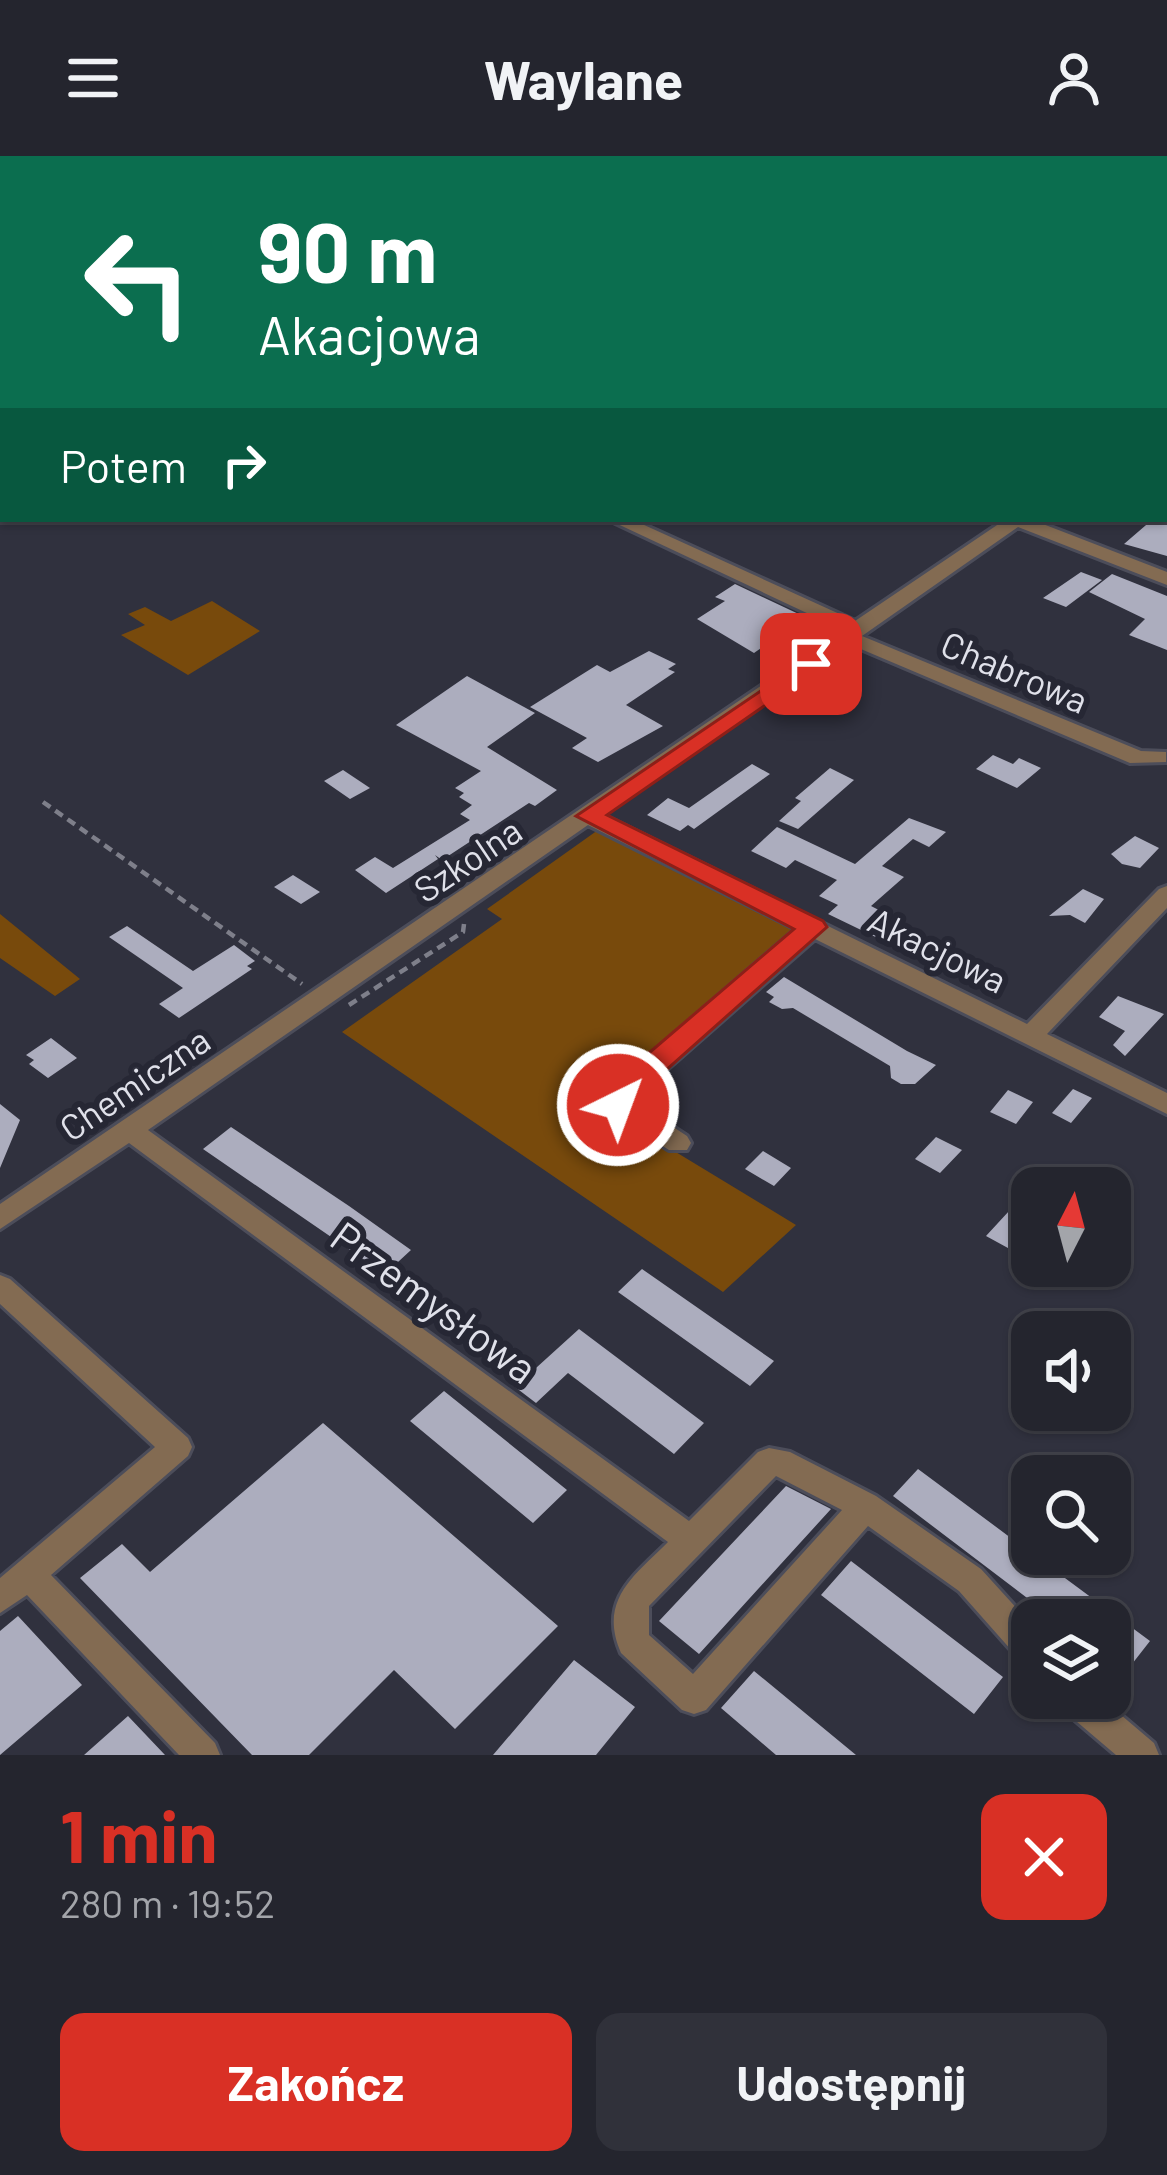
<!DOCTYPE html>
<html lang="pl">
<head>
<meta charset="utf-8">
<style>
  :root { --surface:#24252e; --page:#30313a; --text:#f1f3f6; --muted:#a3a5aa; --line:#41424a; --accent:#d93025 }
  body { margin:0; font-family:Barlow,sans-serif; background:var(--page); color:var(--text); height:100vh; display:flex; flex-direction:column; font-size:45px; white-space:nowrap }
  * { box-sizing:border-box; margin:0 }
  p { font-size:39px; color:var(--muted) }
  .icon { flex:none; width:66px; height:66px; fill:none; stroke:currentColor; stroke-width:2; stroke-linecap:round; stroke-linejoin:round }
  .map { position:relative; height:1599px; overflow:hidden }
  .panel { display:flex; flex-direction:column; background:var(--surface); flex:1 }
  .panel>* { flex:none }
  .top-card { position:absolute; left:0px; top:0px; width:1167px; height:366px; box-shadow:0 3px 9px #0004,0 0 0 3px var(--line); background:#0b6e4f; color:#fff; overflow:hidden }
  .needle { width:78px; rotate:6deg }
  .controls { position:absolute; left:1011px; top:1011px; display:grid; gap:24px }
  .controls a { display:grid; place-items:center; width:120px; height:120px; border-radius:24px; background:var(--surface); box-shadow:0 3px 9px #0004,0 0 0 3px var(--line); font-size:60px }
  .pin { position:absolute; display:grid; place-items:center; width:102px; height:102px; color:#fff; margin:-51px; border-radius:24px; box-shadow:0 6px 18px #0006 }
  .me { position:absolute; width:132px; margin:-66px; rotate:42deg; stroke-linejoin:round; filter:drop-shadow(0 0 9px #0008) }
  .turn { display:flex; align-items:center; gap:42px; height:252px; padding:0 60px; font-size:54px }
  .turn .icon { width:156px; height:156px; stroke-width:2.5 }
  .turn b { display:block; font-size:84px; line-height:102px }
  .then { display:flex; align-items:center; height:114px; padding:0 60px; background:#0003; gap:24px; font-size:45px }
  .round { display:grid; place-items:center; flex:none; width:126px; height:126px; border-radius:24px; background:var(--page) }
  .overview { display:flex; align-items:center; justify-content:space-between; height:204px; padding:0 60px }
  h1 { font-size:72px; font-weight:700; line-height:90px; color:var(--accent) }
  .primary-button { display:flex; gap:24px; margin-top:auto; padding:24px 60px }
  .primary-button a { flex:1; height:138px; border-radius:24px; background:var(--accent); color:#fff; font-size:48px; font-weight:700; line-height:138px; text-align:center }
  .primary-button a+a { background:var(--page); color:var(--text) }
  header { display:flex; justify-content:space-between; align-items:center; height:156px; padding:0 60px; background:var(--surface); font-size:54px; font-weight:700 }
  .map>svg:first-child { display:block }
  .green { fill:#784a0c }
  .building { fill:#acadbe }
  .lines { fill:none; stroke-linecap:round; stroke-linejoin:round }
  .minor-casing { stroke:#4c4d5a; stroke-width:6 }
  .major-casing { stroke:#4c4d5a; stroke-width:6 }
  .path-far1 { stroke:#7e7f8a; stroke-width:3; stroke-dasharray:6 3; stroke-linecap:butt }
  .path { stroke:#7e7f8a; stroke-width:4.5; stroke-dasharray:9 6; stroke-linecap:butt }
  .minor { fill:#836b52; fill-rule:evenodd }
  .major { fill:#d3a16d; fill-rule:evenodd }
  .rail-casing { stroke:#c2c3cc; stroke-width:8 }
  .rail { stroke:#262734; stroke-width:4.5; stroke-dasharray:14; stroke-linecap:butt }
  .route { fill:#d93025; stroke:#8d1f18; stroke-width:3 }
  .labels { text-anchor:middle; dominant-baseline:central; stroke-width:12; stroke-linejoin:round; paint-order:stroke }
  .street-label { font-size:36px; fill:#e0e1ea; stroke:#262734 }
  .near-street-label { font-size:42px; fill:#e0e1ea; stroke:#262734 }
</style>
</head>
<body>
<header><svg class="icon" aria-label="menu" viewBox="0 0 24 24"><path d="M4 6h16M4 12h16M4 18h16"/></svg>Waylane<svg class="icon" aria-label="person" viewBox="0 0 24 24"><circle cx="12" cy="8" r="4"/><path d="M4 21q1-7 8-7t8 7"/></svg></header>
<div class="map">
<svg width="1167" height="1599" viewBox="0 0 1167 1599">
  <rect width="100%" height="100%" fill="#30313e"/>
  <path class="green" d="M508,0h548l11,3h-550z
    M212,445l48,30 -72,44 -67,-40 24,-10 -17,-11 17,-7 26,14z
    M598,674l200,97 -203,176 201,122 -73,67 -381,-260 160,-113 -15,-10z
    M0,758l80,65 -25,17 -55,-38z"/>
  <path class="building" d="M1153,363h14v37l-43,-12z
    M1081,416l21,8 -36,27 -23,-9z
    M1112,418l55,22v54l-38,-15 16,-16 -56,-27z
    M735,428l70,33 -51,36 -57,-34 28,-18 -10,-4z
    M649,495l27,13 -8,5 7,3 -49,33 37,21 -65,36 -26,-14 15,-10 -57,-31 67,-42 13,7z
    M467,520l68,37 -48,34 70,43 -22,16 -6,-3 -87,57 -7,-5 3,4 -52,34 -31,-23 20,-13 18,11 77,-48 -10,-6 12,-9 -13,-8 5,-4 -9,-5 26,-17 -85,-46z
    M993,599l20,9 6,-6 22,10 -24,20 -41,-19z
    M752,608l18,10 -76,55 -6,-4 -8,6 -33,-16 21,-17 21,10z
    M830,612l24,12 -56,49 -19,-8 22,-20 -6,-3z
    M343,614l27,18 -20,11 -26,-18z
    M909,662l37,14 -17,15 -16,-8 -31,27 22,11 -33,29 37,19 -20,18 -60,-29 10,-9 -19,-9 18,-16 -42,-20 -9,8 -35,-17 26,-24 78,37z
    M1135,680l24,12 -19,20 -18,-4 -11,-10z
    M293,719l27,17 -19,12 -27,-17z
    M1083,733l21,10 -19,24 -15,-8 -21,1z
    M127,770l66,45 41,-26 21,16 -8,5 5,3 -73,49 -20,-14 24,-16 -74,-51z
    M784,821l123,74 29,14 -21,19h-14l-10,-6 -1,-12 -97,-58 -11,1 -13,-7 5,-5 -8,-5z
    M1118,840l46,18 -39,42 -12,-11 12,-14 -26,-14z
    M51,882l26,20 -29,20 -19,-14 5,-4 -8,-5z
    M1073,933l19,9 -21,25 -19,-10z
    M1008,934l25,12 -17,22 -26,-12z
    M0,948l20,16 -20,48z
    M231,971l118,79 62,44 -26,24 -182,-125z
    M936,981l26,13 -22,23 -25,-14z
    M763,995l28,17 -17,18 -29,-17z
    M1032,1030v75l-46,-25z
    M642,1113l132,92 -24,25 -132,-94z
    M579,1173l125,94 -30,31 -106,-81 -32,30 -21,-16z
    M444,1235l123,99 -34,33 -123,-102z
    M323,1267l235,203 -103,103 -61,-59 -85,85h-57l-172,-177 42,-34 28,28z
    M918,1313l232,172 -25,32 -15,-12v-41h-54l-163,-124z
    M786,1330l45,23 -132,145 -40,-33z
    M851,1405l152,116 -29,37 -153,-119z
    M18,1460l64,69 -82,70v-124z
    M574,1504l61,47 -39,48h-103z
    M754,1515l102,84h-80l-55,-47z
    M128,1560l37,39h-81z"/>
  <g class="lines">
    <g class="minor-casing">
      <path id="minor" d="M757,0h20l3,3h-20z
        M995,0h21l3,3h-21z
        M3,16v9l-3,1v-9z
        M1164,45l3,1v8l-3,-1z
        M1164,81h3l-3,9z
        M1164,132l3,1v10l-3,-1z
        M3,171v10l-3,1v-10z
        M1167,254v11l-3,1v-11z
        M0,255l3,1v11l-3,-1z
        M0,323h3l-3,11z
        M607,363h24l224,102 151,-102h24l137,53v13l-149,-58 -156,109 279,115 25,1v10l-36,1 -281,-119 -246,171 424,209 132,-135 8,-3v22l-120,126 120,59v21l-352,-175 -183,161 55,36 4,7 -4,7h-18l-60,-38 -4,-7 5,-16 186,-160 -208,-104 -440,305 541,391 69,-69 11,-4 21,4 86,44 105,73 51,56v40l-12,-5 -61,-69 -91,-65 -162,184 -12,4 -12,-4 -61,-57c-23,-53 13,-77 47,-111l-539,-399 -129,86v-25l843,-574zM776,1320l66,34 -149,164 -44,-39v-29z
        M0,1119l10,4 178,159 4,9 -4,9 -137,119 164,168 5,12h-41l-152,-160 -27,18v-35l155,-131 -155,-143z
        M1058,1542h43l53,45 5,12h-43l-53,-45z"/>
    </g>
    <g class="major-casing">
      <path id="major" d="M3,107v12l-3,1v-12z"/>
    </g>
    <path class="path-far1" d="M514,0l9,3
      M208,3l6,-3"/>
    <path class="path" d="M43,646l259,182
      M349,849l114,-73 1,-8"/>
    <use href="#minor" class="minor"/>
    <use href="#major" class="major"/>
    <g class="rail-casing">
      <path id="rail" d="M171,3l6,-3"/>
    </g>
    <use href="#rail" class="rail"/>
  </g>
  <path class="route" d="M811,501l8,2v9l-212,147 216,106 4,6 -190,169 -8,16h-21l-4,-7 11,-23 179,-153 -218,-113z"/>
  <g class="labels">
    <g class="street-label">
      <text transform="translate(1015 515) rotate(23)">Chabrowa</text>
      <text transform="translate(467 703) rotate(-34)">Szkolna</text>
      <text transform="translate(938 793) rotate(26)">Akacjowa</text>
      <text transform="translate(134 927) rotate(-34)">Chemiczna</text>
    </g>
    <g class="near-street-label">
      <text transform="translate(435 1145) rotate(36)">Przemysłowa</text>
    </g>
  </g>
</svg>
<div class="controls">
<a><svg class="needle" viewBox="-14 -14 28 28"><path d="M0-13l5 13h-10z" fill="#e53935"/><path d="M0 13l5-13h-10z" fill="#a3a5aa"/></svg></a>
<a><svg class="icon" aria-label="sound" viewBox="0 0 24 24"><path d="M4 9h4l5-4v14l-5-4H4zM17 9q2 3 0 6"/></svg></a>
<a><svg class="icon" aria-label="search" viewBox="0 0 24 24"><circle cx="10" cy="10" r="6"/><path d="M15 15l6 6"/></svg></a>
<a><svg class="icon" aria-label="layers" viewBox="0 0 24 24"><path d="M12 4l9 5-9 5-9-5zM3 14l9 5 9-5"/></svg></a>
</div>
<div class="pin" style="left:811px;top:508px;background:#d93025"><svg class="icon" aria-label="arrive" viewBox="0 0 24 24"><path d="M6 21V4h12l-3 4 3 4H6"/></svg></div>
<svg class="me" style="left:618px;top:949px" viewBox="-20 -20 40 40"><circle r="17" fill="#d93025" stroke="#fff" stroke-width="3"/><path d="M0-11L8 9 0 5-8 9z" fill="#fff"/></svg>
<div class="top-card">
<div class="turn"><svg class="icon" aria-label="left" viewBox="0 0 24 24"><path d="M17 20v-9H6M10 6l-5 5 5 5"/></svg><div><b>90 m</b>Akacjowa</div></div>
<div class="then">Potem<svg class="icon" aria-label="right" viewBox="0 0 24 24"><path d="M7 20v-9h11M14 6l5 5-5 5"/></svg></div>
</div>
</div>
<section class="panel">
<div class="overview"><div><h1>1 min</h1><p>280 m · 19:52</p></div><a class="round" style="background:#d93025;color:#fff"><svg class="icon" aria-label="close" viewBox="0 0 24 24"><path d="M6 6l12 12M18 6L6 18"/></svg></a></div>
<div class="primary-button"><a>Zakończ</a><a>Udostępnij</a></div>
</section>
</body>
</html>
